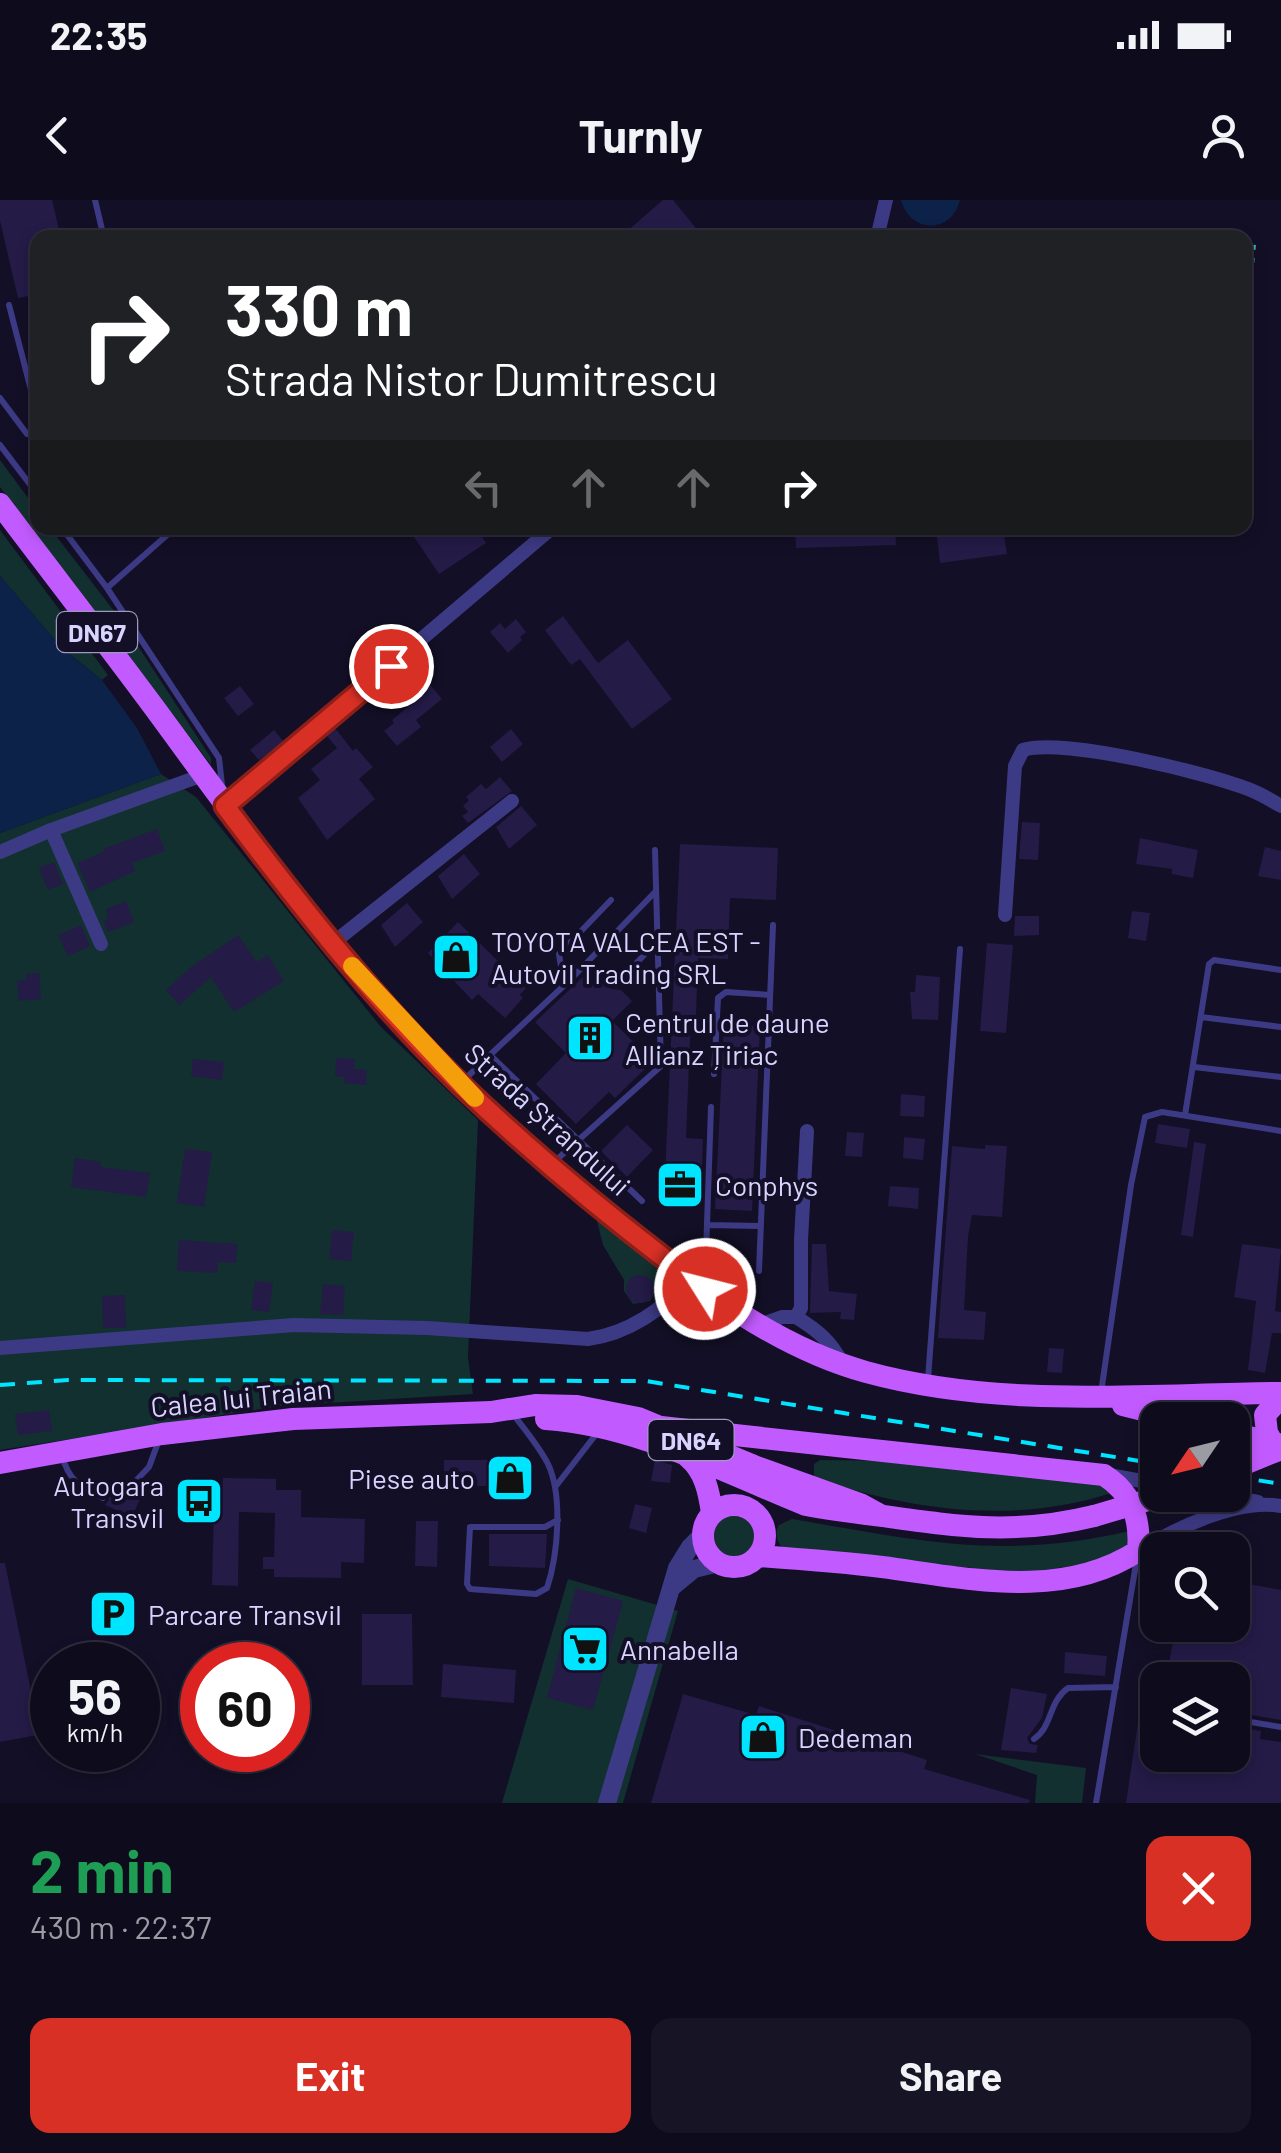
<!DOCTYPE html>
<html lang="en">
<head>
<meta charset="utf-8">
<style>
  :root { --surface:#0e0b1c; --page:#171425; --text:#f1f3f6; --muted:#9b9ba3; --line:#2e2b3b; --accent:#d93025 }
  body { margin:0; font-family:Barlow,sans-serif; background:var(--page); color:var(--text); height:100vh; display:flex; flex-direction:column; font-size:38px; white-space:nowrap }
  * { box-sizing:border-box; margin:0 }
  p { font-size:32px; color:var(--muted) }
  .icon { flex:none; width:55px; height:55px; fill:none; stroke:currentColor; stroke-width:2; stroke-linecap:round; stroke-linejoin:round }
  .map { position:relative; height:1603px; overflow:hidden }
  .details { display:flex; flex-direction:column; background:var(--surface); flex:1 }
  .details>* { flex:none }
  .hud { position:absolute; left:30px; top:30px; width:1222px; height:305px; border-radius:20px; box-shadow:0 5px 15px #0003,0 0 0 2px var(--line); background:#202124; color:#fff; overflow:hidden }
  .needle { width:65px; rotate:235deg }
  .buttons { position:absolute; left:1140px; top:1202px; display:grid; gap:20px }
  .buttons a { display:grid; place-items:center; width:110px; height:110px; border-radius:20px; background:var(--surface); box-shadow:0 5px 15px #0003,0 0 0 2px var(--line); font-size:50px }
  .speed { position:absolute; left:30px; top:1442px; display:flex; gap:20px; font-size:50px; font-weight:700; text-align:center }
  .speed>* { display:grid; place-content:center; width:130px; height:130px; border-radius:50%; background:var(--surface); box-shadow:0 5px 15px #0003,0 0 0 2px var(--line); line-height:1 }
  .speed small { font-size:25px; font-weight:400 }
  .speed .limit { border:15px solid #d22; background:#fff; color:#111 }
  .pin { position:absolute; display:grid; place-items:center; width:85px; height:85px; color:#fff; margin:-42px; border:5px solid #fff; border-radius:50%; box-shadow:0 2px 10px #0007 }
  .me { position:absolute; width:110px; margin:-55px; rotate:306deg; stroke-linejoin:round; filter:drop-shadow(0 0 8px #0008) }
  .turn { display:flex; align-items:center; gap:35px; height:210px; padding:0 30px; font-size:45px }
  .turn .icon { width:130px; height:130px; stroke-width:2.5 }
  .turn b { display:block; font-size:70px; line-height:85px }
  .lanes { display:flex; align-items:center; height:95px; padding:0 30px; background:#0003; justify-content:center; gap:50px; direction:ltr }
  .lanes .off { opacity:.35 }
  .round { display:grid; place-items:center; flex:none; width:105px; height:105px; border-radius:20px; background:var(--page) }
  .overview { display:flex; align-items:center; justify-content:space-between; height:170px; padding:0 30px }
  h1 { font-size:60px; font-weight:700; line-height:75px; color:#1e9e55 }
  .button { display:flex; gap:20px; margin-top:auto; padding:20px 30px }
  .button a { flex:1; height:115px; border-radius:20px; background:var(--accent); color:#fff; font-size:40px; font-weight:700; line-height:115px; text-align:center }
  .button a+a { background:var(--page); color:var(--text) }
  .status { display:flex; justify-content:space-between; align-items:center; height:70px; padding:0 50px; background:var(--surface); direction:ltr }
  .status svg { height:28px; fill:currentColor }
  header { display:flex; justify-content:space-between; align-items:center; height:130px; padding:0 30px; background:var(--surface); font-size:45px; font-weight:700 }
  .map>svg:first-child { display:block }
  .green { fill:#12302f }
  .water { fill:#0c2248 }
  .building { fill:#241b47 }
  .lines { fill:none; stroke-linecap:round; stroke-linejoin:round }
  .path { stroke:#2fb8b0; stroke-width:2.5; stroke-dasharray:5 8; stroke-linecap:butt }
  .service { stroke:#3d3a85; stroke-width:6 }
  .minor { stroke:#3d3a85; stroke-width:14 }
  .tertiary { stroke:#3d3a85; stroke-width:18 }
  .primary { stroke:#c25bff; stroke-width:22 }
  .rail { stroke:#00e5ff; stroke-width:4; stroke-dasharray:15 12; stroke-linecap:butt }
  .primary-bridge { stroke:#c25bff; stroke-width:22 }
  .route-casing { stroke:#8d1f18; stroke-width:25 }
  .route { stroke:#d93025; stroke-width:18 }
  .slow { stroke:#f59e0b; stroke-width:18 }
  .labels { text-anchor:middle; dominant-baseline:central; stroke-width:8; stroke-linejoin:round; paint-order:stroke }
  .shield { fill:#130f26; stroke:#9e99be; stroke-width:2.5 }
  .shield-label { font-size:25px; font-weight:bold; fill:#d9d4ff }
  .poi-label { font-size:28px; fill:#d9d4ff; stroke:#130f26; text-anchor:start }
  .street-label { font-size:28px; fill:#d9d4ff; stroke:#130f26 }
</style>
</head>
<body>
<div class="status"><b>22:35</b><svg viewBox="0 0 49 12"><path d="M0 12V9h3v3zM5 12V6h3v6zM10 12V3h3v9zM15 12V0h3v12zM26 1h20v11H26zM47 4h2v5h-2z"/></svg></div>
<header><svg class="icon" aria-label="back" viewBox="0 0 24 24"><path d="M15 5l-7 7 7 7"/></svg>Turnly<svg class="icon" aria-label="person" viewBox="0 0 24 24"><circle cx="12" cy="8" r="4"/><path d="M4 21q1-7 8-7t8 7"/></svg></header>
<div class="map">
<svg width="1281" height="1603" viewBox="0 0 1281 1603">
  <rect width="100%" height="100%" fill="#130f26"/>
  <path class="green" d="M0,260l37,50 1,18h12l71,92 90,138v7l-211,-278z
    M0,330l108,145 -6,5 -41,-33 -61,-71z
    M161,574l35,23 185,230 97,93 -10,238 5,36 -194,12 -279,44v-617z
    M595,1013l65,54 1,15 -11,19 -17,3 -9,-13v-11l-21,-35z
    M820,1260l76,1 190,17 28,14c-96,33 -206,19 -300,-15v-13z
    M714 1336a21 21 0 1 1 42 0a21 21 0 1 1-42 0Z
    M792,1319c124,21 210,42 337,12l2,14 -27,16 -80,12 -240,-24c-7,-6 -10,-15 -5,-24z
    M568,1379l110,32 -55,192h-121z
    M975,1554l111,14 -4,35h-47l2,-28z"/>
  <path class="water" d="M901,0h59c-8,34 -50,34 -59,0z
    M0,376l61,71 41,33 35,48 24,46 -161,59z"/>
  <path class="building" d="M0,0h52l9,38h-23v56l-20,4 -18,-77z
    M663,0h10l31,38h-85z
    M408,328h68l10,15 -47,31z
    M795,328h100l1,17 -100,3z
    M936,328h67l4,26 -67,9z
    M563,416l35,47 30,-23 44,59 -40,30 -52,-70 -9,6 -26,-35z
    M516,419l10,13 -6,5 2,3 -14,13 -18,-21 10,-9 5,6z
    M423,476l19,23 -26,21 5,7 -24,19 -13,-15 10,-8 -2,-3 29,-24 -9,-10z
    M240,486l14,18 -16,12 -14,-18z
    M335,528l18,23 3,-3 17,19 -14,12 16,20 -48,41 -29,-42 22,-18 -9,-11 26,-21 -11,-13z
    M511,529l12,15 -21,18 -12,-15z
    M274,530l10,12 -25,18 -9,-10z
    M500,577l12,14 -44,32 -6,-7 6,-4 -5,-6 6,-6 -3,-3 15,-13 5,5z
    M521,606l16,19 -28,24 -13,-22z
    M1022,622l18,1 -2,37 -19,-1z
    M157,629l8,22 -33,12 3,8 -45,21 -13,-29 27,-11 -1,-3z
    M1140,638l58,12 -5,28 -21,-4v-5l-36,-5z
    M680,644l98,4 -2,52 -46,-2 -2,61 -30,-1 -2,57h-5l-5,123 17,1 -2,53 -11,9 -7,-4 -19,-1z
    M1265,647l16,4v29l-23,-4z
    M464,654l16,20 -28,25 -14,-23z
    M54,662l9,22 -15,6 -9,-22z
    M126,701l8,21 -26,10 -5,-11 6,-2 -3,-10z
    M407,703l16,19 -28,25 -14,-22z
    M1132,711l18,2 -4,28 -18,-3z
    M1015,716h24v19l-25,1z
    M458,722l68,66 -6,7 3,3 -18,20 -27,-24 -6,6 -44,-47z
    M81,725l9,21 -22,10 -10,-21z
    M238,735l19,27 11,-7 16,26 -50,31 -23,-35 -32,28 -13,-15 25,-23z
    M987,743l26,2 -7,88 -26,-2z
    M601,770l10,10v9l10,1 11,11 -20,20 41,40 -38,37 -6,-6 -33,32 -40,-40 30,-31 -31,-31 48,-45 6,6z
    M39,773l2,26 -22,2 -2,-20 9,-1v-6z
    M916,775l24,2 -2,43 -26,-1 -2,-27h5z
    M724,824l36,2 -8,185 -37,-2z
    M336,858l19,1 -1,10 13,1 -1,15 -22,-2v-6l-9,-1z
    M193,859l31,3 -2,18 -31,-4z
    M901,894l24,2 -1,21 -24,-1z
    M1158,924l32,5 -3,19 -32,-5z
    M627,925l26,25 -26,27 -26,-26z
    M847,932l17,1 -2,24 -17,-1z
    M904,937l21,2 -2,21 -20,-2z
    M1194,942l12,2 -13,93 -12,-2z
    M985,945l22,1 -5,71 -30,-2 -4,22 -4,73 22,2 -2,28 -46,-2 14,-192 33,3z
    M185,949l27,3 -8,55 -27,-4z
    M75,958l26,4 -1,5 50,6 -4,24 -75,-10z
    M890,986l29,2 -1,21 -30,-3z
    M332,1030l22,2 -3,29 -22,-2z
    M179,1040l58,4 -1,19 -18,-1 -1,11 -40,-2z
    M812,1044h14l3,47 28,3 -3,26 -14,-1 1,-7 -31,1z
    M1242,1044l39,5 -6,62 6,1v21h-9l-7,40 -17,-3 8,-69 -22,-4z
    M626 1089a14 14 0 1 1 28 0a14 14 0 1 1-28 0Z
    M255,1081l18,2 -4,29 -18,-2z
    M323,1084l22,2 -2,29 -23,-1z
    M125,1095l1,33h-23l-1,-32z
    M1049,1148l15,1 -2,24 -15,-1z
    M49,1210l3,21 -34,4 -3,-21z
    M444,1260h49v8l27,1 -1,33 -21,-1v-15h-54z
    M655,1260l17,5 -2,18 -19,-2z
    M223,1278l53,1v11h25v27l64,2 -1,44 -23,-1v16l-67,-1v-8h-11v-12h11l1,-44 -36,-1 -1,74 -26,-1 2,-78 -18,1 -1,-16 27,-1z
    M114,1281l7,5 1,11 9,-2 9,4 -8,18 -27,-12 4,-5 -2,-8z
    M635,1304l17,4 -6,25 -17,-5z
    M416,1321h22l-1,46 -22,-1z
    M489,1334h58l-2,34 -56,-2z
    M0,1363h5l28,138h4l6,33 -43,8z
    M1232,1381l49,9v130l-49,-8v-32h-66l10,-55h56z
    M576,1388l47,13 -30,109 -46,-12z
    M362,1414h50l1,71h-51z
    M1065,1452l42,4 -2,20 -41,-3z
    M443,1464l73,6 -2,33 -73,-6z
    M1011,1488l36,6 -5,24 -15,20 3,6 8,1 -2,8 -35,-3z
    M683,1494l73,21 3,-9 168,54 -3,9 106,31 -1,3h-378z
    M1140,1509l18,4v42h74v-29l29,5 -1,8 21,3v61h-155z"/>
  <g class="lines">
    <path class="path" d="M1149,38l1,-7 63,7
      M1245,41l10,1 -10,103"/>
    <path class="service" d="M95,0l9,38
      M9,105l29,112
      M0,198l27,36 11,-1
      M0,245l38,50
      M62,328l45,60 112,170 3,27
      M107,388l68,-60
      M572,778l-11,-11 -2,-13 52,-54
      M616,785l41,-44
      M1201,817l80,10
      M490,855l82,-77 84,-87
      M1194,867l87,10
      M714,874l4,-76 8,-6 44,3
      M463,881l27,-26 152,146
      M1185,915l24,-151 5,-4 67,10
      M554,962l107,-96 -6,-216
      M707,1025l54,1
      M759,1071l14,-346
      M705,1083l6,-176
      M928,1179l32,-430
      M1101,1193l30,-208 14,-68 17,-5 119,19
      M516,1218c11,14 24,30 32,46 15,32 10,91 -1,124l-11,6 -66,-5 -3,-5 3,-57h75l13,-7
      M62,1255c6,25 18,32 41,43
      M556,1286l41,-53
      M126,1291l23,-24 10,-27
      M1232,1519l49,8
      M1034,1539c19,-13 14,-37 34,-51l48,-1
      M1096,1603l41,-245"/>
    <path class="minor" d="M877,38l9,-38
      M225,606l327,-278
      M51,630l50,114
      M0,652l51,-22 152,-55
      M1005,715l10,-149 8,-16c40,-13 189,24 230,41 10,4 19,10 28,15
      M333,743l179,-142
      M796,1117c21,13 35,24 46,46
      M760,1125l22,-8h14l5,-9v-68l6,-109
      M0,1148l294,-23 133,3 161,11c39,-5 77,-30 102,-61
      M1109,1275l49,9
      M1220,1295l38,7
      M1138,1351c37,-22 99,-53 143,-45"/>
    <path class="tertiary" d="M671,1388l23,-19 25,-6
      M607,1603l70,-235 13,-21 13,-13"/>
    <path class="primary" d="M0,304c52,69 105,137 156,206 87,119 173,239 276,345 60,62 125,119 192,173 73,58 151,119 242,144 135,37 277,22 415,21
      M1123,1205l60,15
      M546,1219c91,6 175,52 260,86 26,5 51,8 77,11 78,11 133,19 211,0
      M661,1227l443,48c28,18 37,43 34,76 -77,50 -171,27 -256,16 -41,-5 -83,-8 -124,-11
      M1232,1233l46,11
      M1273,1243l-6,-10 -2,-18 16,-18
      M688,1257c17,14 21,35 24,56
      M0,1263l162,-29 131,-15 198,-7 44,-7 42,1 61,12 116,48 106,38 22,12
      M1232,1269l49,-20
      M703 1336a31 31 0 1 1 62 0a31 31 0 1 1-62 0Z"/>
    <path class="rail" d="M0,1185l68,-5 578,1 512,83
      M1232,1276l49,8"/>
    <path class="primary-bridge" d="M1094,1316l71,-21"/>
  </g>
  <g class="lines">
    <g class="route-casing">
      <path id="route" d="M391,466l-166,140c73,97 148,193 235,278 77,74 159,141 245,205"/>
    </g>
    <use href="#route" class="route"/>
    <path class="slow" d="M352,766l123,132"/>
  </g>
  <defs>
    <g id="shop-square" transform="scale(2.5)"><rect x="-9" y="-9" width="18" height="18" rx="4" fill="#00e5ff" stroke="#130f26"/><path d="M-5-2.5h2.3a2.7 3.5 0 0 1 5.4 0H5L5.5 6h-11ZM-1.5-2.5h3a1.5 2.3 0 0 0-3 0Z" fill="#111"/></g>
    <g id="building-square" transform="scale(2.5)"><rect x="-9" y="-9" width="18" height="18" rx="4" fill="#00e5ff" stroke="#130f26"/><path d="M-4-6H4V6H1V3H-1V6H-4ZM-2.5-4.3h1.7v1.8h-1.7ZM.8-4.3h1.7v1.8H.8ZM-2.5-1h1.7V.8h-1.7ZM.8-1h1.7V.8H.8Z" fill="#111"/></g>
    <g id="office-square" transform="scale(2.5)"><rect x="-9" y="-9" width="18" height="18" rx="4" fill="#00e5ff" stroke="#130f26"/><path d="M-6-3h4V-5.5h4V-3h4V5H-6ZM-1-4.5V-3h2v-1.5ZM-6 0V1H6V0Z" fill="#111"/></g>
    <g id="bus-square" transform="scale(2.5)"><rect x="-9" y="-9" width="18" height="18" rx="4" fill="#00e5ff" stroke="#130f26"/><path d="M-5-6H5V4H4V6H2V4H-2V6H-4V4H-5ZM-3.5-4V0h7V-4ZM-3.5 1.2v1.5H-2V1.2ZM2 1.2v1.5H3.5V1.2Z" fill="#111"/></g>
    <g id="parking-square" transform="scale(2.5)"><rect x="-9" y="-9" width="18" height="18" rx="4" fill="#00e5ff" stroke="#130f26"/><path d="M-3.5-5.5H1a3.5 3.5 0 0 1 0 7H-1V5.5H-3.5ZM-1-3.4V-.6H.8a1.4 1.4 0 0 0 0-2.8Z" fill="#111"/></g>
    <g id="supermarket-square" transform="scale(2.5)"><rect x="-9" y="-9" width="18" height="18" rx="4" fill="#00e5ff" stroke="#130f26"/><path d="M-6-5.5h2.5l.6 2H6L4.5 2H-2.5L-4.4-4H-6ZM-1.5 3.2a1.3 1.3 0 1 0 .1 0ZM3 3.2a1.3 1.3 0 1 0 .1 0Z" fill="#111"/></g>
  </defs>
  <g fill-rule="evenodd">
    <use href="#shop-square" x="456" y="757"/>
    <use href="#building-square" x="590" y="838"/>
    <use href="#office-square" x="680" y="985"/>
    <use href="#shop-square" x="510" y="1278"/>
    <use href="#bus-square" x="199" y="1301"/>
    <use href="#parking-square" x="113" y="1414"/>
    <use href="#supermarket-square" x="585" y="1449"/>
    <use href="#shop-square" x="763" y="1537"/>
  </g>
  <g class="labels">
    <g class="shield">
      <rect x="57" y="412" width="80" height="40" rx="8"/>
      <rect x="648.5" y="1220" width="85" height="40" rx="8"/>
    </g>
    <g class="shield-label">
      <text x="97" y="432">DN67</text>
      <text x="691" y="1240">DN64</text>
    </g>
    <g class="poi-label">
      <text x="491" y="741">TOYOTA VALCEA EST -<tspan x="491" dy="32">Autovil Trading SRL</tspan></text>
      <text x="625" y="822">Centrul de daune<tspan x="625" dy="32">Allianz Țiriac</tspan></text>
      <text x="715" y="985">Conphys</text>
      <text x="475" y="1278" text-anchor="end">Piese auto</text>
      <text x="164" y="1285" text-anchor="end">Autogara<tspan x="164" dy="32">Transvil</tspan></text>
      <text x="148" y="1414">Parcare Transvil</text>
      <text x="620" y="1449">Annabella</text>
      <text x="798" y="1537">Dedeman</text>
    </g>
    <g class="street-label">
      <text transform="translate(548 919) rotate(42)">Strada Ștrandului</text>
      <text transform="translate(241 1197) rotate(-6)">Calea lui Traian</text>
    </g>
  </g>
</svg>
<div class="buttons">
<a><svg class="needle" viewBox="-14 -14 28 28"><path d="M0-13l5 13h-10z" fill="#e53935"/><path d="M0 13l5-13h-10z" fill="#9b9ba3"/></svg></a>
<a><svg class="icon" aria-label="search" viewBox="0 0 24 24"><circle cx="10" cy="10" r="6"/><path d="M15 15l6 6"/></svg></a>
<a><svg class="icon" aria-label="layers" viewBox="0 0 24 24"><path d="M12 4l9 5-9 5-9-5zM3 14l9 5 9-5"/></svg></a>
</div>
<div class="speed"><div>56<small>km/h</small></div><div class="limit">60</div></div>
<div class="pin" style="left:391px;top:466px;background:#d93025"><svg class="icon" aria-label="arrive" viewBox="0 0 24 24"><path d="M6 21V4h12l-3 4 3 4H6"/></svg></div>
<svg class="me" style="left:705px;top:1089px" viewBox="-20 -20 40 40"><circle r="17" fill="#d93025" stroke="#fff" stroke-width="3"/><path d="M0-11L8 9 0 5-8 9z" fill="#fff"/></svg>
<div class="hud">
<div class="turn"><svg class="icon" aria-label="right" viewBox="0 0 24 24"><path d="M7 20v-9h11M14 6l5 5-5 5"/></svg><div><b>330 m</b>Strada Nistor Dumitrescu</div></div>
<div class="lanes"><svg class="icon off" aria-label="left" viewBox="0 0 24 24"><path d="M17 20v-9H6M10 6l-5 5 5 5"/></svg><svg class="icon off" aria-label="ahead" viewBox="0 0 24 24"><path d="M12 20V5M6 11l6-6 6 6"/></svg><svg class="icon off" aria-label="ahead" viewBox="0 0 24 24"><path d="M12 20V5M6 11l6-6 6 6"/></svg><svg class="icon" aria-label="right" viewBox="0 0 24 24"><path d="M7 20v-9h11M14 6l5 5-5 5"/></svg></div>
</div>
</div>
<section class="details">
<div class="overview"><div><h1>2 min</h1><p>430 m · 22:37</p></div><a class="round" style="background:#d93025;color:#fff"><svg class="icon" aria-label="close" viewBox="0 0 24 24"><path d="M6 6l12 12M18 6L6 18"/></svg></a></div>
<div class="button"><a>Exit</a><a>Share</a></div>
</section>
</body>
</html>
